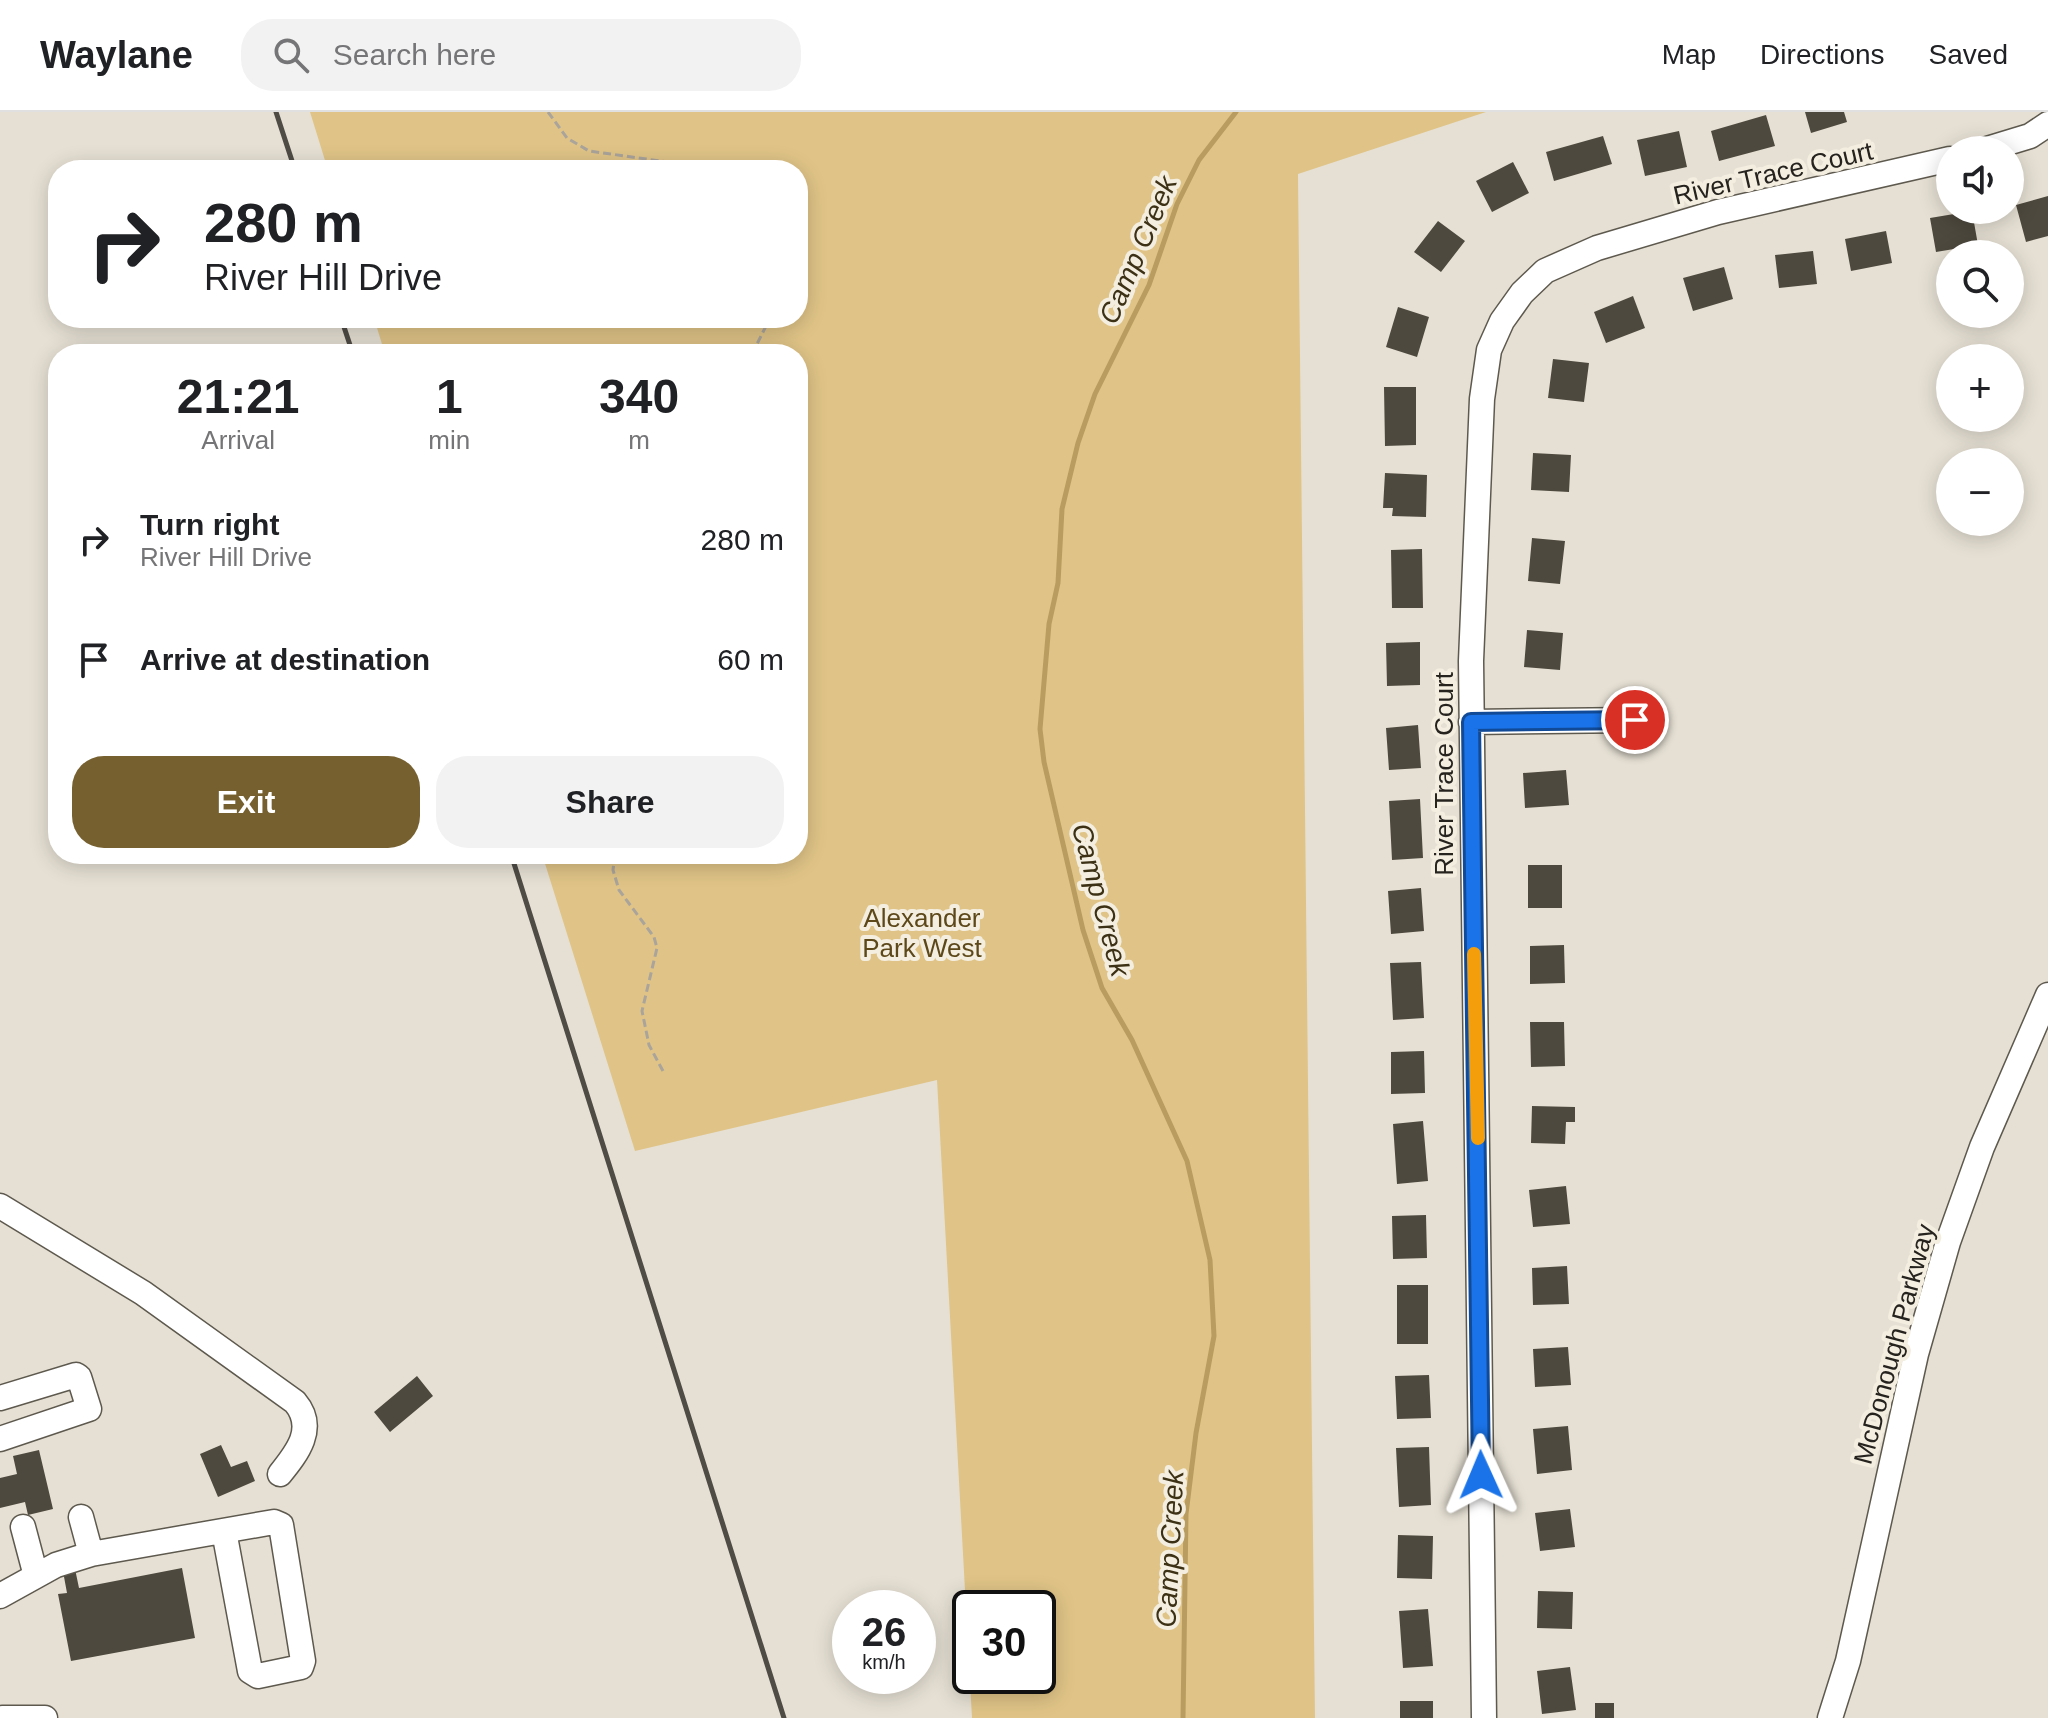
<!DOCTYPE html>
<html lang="en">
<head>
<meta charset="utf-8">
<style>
  :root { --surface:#fff; --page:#f2f2f2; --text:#202124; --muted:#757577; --line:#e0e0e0; --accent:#76602f }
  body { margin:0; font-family:Helvetica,sans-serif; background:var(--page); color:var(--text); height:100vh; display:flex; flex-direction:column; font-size:30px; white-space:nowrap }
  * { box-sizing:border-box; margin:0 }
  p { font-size:26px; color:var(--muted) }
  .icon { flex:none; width:44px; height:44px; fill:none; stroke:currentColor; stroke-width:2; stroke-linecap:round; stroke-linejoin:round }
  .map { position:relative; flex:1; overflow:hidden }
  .details { position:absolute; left:48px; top:232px; width:760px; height:520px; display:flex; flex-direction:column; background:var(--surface); border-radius:32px; box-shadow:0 4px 20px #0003 }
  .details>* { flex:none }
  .hud { position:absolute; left:48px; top:48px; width:760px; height:168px; border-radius:32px; box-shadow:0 4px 20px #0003; background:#fff; color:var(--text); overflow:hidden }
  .buttons { position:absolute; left:1936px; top:24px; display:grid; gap:16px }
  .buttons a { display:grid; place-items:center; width:88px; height:88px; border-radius:50%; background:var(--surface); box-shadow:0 4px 20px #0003; font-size:40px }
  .speed { position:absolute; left:832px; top:1478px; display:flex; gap:16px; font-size:40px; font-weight:700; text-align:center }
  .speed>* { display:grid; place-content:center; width:104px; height:104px; border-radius:50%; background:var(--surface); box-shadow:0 4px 20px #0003; line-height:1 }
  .speed small { font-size:20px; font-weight:400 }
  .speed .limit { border:4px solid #111; border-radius:12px; background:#fff; color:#111 }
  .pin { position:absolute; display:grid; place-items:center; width:68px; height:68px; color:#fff; margin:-34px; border:4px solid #fff; border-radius:50%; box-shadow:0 2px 8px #0007 }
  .me { position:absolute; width:88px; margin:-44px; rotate:359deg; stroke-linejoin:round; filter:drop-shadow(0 0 6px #0008) }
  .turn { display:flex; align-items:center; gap:28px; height:168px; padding:0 24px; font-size:36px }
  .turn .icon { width:104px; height:104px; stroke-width:2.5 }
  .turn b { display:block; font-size:56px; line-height:68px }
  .eta { display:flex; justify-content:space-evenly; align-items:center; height:136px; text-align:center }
  .eta b { font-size:48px; font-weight:600; line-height:56px }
  .cta { display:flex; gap:16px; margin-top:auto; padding:16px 24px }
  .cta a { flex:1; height:92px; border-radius:32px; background:var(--accent); color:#fff; font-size:32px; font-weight:600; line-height:92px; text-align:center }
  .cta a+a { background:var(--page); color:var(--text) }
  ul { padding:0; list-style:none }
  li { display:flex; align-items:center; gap:24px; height:120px; padding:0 24px }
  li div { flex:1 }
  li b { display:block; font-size:30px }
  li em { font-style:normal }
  header { display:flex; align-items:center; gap:48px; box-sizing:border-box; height:112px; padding:0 40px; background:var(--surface); border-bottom:2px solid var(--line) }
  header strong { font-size:38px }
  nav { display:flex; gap:44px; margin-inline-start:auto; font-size:28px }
  .search { width:560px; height:72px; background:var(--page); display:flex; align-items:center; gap:20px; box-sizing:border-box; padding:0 28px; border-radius:32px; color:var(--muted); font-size:30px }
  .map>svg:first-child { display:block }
  .green { fill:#e0c487; fill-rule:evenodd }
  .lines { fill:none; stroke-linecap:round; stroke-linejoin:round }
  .stream { stroke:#b99d60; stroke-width:5 }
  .building { fill:#4e493e }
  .minor-casing { stroke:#5e594e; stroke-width:27 }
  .path { stroke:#aaa49b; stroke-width:3; stroke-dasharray:8 4; stroke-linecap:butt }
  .minor { stroke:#fff; stroke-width:24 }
  .rail { stroke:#4f4c46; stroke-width:5 }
  .route-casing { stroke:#114b97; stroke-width:20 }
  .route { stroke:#1a73e8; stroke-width:14 }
  .slow { stroke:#f59e0b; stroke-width:14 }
  .labels { text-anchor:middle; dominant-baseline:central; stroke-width:8; stroke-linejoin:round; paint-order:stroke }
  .street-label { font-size:26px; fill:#26231f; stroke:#f4eee1 }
  .park-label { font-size:26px; fill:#5d4819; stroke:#f4eee1 }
  .water-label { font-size:28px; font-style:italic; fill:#3d3115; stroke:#f4eee1 }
</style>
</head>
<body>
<header>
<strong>Waylane</strong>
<div class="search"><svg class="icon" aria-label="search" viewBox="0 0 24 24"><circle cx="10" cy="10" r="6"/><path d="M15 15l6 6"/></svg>Search here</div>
<nav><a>Map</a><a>Directions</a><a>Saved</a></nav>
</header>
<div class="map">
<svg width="2048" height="1606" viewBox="0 0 2048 1606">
  <rect width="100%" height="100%" fill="#e6e0d4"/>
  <path class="green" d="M310,0h1176l-188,62 17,1544h-343l-35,-638 -302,71 -93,-297h256v-500h-413l-11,-36h424v-148h-470zM970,1496h68v68h-68z"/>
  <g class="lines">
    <path class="stream" d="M1183,1606l3,-204 10,-81 18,-97 -4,-76 -23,-99 -55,-121 -30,-52 -19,-58 -39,-168 -4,-33 9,-105 9,-41 4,-74 16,-66 17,-49 54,-109 28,-81 22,-44 37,-48"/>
  </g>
  <path class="building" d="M1805,0h39l3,10 -36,11z
    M1766,3l9,31 -56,15 -8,-30z
    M1679,19l8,36 -42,9 -8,-36z
    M1603,24l9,28 -58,17 -8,-29z
    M1513,50l16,31 -37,19 -16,-31z
    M2048,84v40l-22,6 -10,-37z
    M1972,99l6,34 -42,7 -6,-34z
    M1438,109l27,20 -24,31 -27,-20z
    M1886,119l6,32 -41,8 -6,-32z
    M1813,139l4,33 -38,4 -4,-33z
    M1724,155l9,32 -40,12 -10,-33z
    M1633,184l12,32 -39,15 -12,-31z
    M1398,195l31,10 -12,40 -31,-10z
    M1553,247l36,4 -5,39 -36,-4z
    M1384,275h32v58l-31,1z
    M1533,341l38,2 -2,37 -38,-2z
    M1385,361l42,2 -1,42 -34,-1 1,-8h-10z
    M1532,426l33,3 -5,43 -32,-3z
    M1422,437l1,59h-31l-1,-58z
    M1527,518l36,3 -3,37 -36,-3z
    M1420,530v43l-33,1 -1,-43z
    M1418,613l3,43 -32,2 -3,-42z
    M1566,658l3,35 -44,3 -2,-35z
    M1420,687l3,59 -31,2 -3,-59z
    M1528,753h34v43h-34z
    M1421,776l3,43 -33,3 -3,-43z
    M1564,833l1,38 -35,1v-38z
    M1421,850l3,56 -31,2 -3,-57z
    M1530,910h34l1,44 -34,1z
    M1424,939l1,42 -34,1v-42z
    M1532,994l43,1v15h-9l-1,22 -34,-1z
    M1423,1009l5,60 -31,3 -4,-60z
    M1566,1074l4,38 -37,3 -4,-37z
    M1426,1103l1,43 -34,1 -1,-43z
    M1567,1154l2,38 -36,1 -1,-37z
    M1397,1173h31v59h-31z
    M1568,1235l3,38 -36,2 -2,-38z
    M1429,1263l2,43 -34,1 -2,-43z
    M417,1264l16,20 -43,36 -16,-20z
    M1568,1314l4,44 -35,4 -4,-45z
    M221,1333l10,22 16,-6 8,20 -37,16 -18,-43z
    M1429,1335l2,58 -32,2 -3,-59z
    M39,1338l14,59 -25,6 -3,-13 -25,6v-30l17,-4 -4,-18z
    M1570,1397l5,38 -35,4 -5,-38z
    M1398,1423l35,1 -1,43 -35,-1z
    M74,1452l5,24 103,-20 13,70 -124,23 -13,-67 9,-1 -5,-27z
    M1538,1479l35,1 -1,37 -35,-1z
    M1428,1497l5,57 -30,2 -4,-57z
    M1570,1555l6,43 -34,4 -5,-43z
    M1400,1589h33v17h-33z
    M1595,1591h19v15h-19z"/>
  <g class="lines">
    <g class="minor-casing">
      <path id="minor" d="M1984,38l46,-14 18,-12
        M1471,610l164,-2
        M0,1094l143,87 152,109c22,26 2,51 -15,72
        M0,1286l76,-23 3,2 10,32 -89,30
        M81,1405l10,37
        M23,1415l13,49
        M0,1484l56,-31 35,-11 183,-32 7,3 22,136 -2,6 -43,9 -8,-5 -26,-140
        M2,1606h43
        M1484,1606l-13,-1057 11,-262 7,-49 13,-29 20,-28 23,-22 52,-23 121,-36 232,-53
        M1830,1606l18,-57 68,-307 32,-112 34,-95 66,-152"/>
    </g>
    <path class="path" d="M548,0l19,26 22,13 136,19
      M752,242l18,-36
      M798,565v29
      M615,742l-2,16 6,20 35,47 3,11 -15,63 7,34 14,26"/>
    <use href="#minor" class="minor"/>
    <path class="rail" d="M276,0l19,58
      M341,206l12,36
      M511,742l273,864"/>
  </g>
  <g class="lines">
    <g class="route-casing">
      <path id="route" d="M1481,1363l-10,-753 164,-2"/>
    </g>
    <use href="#route" class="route"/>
    <path class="slow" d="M1474,842l4,184"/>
  </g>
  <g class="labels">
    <g class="street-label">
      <text transform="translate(1773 61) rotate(-13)">River Trace Court</text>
      <text transform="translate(1444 662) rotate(-90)">River Trace Court</text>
      <text transform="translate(1894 1232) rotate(-75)">McDonough Parkway</text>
    </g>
    <g class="park-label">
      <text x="922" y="806">Alexander<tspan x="922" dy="30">Park West</tspan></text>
    </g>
    <g class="water-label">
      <text transform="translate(1138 138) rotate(-67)">Camp Creek</text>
      <text transform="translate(1101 788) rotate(75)">Camp Creek</text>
      <text transform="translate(1170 1437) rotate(-87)">Camp Creek</text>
    </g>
  </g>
</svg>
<div class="buttons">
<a><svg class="icon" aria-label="sound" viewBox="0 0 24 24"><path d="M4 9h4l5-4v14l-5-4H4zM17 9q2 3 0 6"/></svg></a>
<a><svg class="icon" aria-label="search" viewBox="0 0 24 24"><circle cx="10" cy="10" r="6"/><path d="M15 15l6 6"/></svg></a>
<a>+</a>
<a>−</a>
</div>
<div class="speed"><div>26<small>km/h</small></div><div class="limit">30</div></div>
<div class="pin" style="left:1635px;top:608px;background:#d93025"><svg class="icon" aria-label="arrive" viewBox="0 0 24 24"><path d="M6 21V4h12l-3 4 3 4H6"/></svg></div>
<svg class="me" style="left:1481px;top:1363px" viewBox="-20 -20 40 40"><path d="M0-17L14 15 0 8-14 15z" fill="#1a73e8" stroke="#fff" stroke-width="4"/></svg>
<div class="hud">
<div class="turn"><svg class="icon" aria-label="right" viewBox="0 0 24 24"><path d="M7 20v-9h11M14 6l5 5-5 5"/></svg><div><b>280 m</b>River Hill Drive</div></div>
</div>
<section class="details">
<div class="eta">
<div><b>21:21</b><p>Arrival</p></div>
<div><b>1</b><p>min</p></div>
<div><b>340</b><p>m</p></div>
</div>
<ul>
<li><svg class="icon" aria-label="right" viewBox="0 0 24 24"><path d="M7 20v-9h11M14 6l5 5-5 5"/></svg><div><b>Turn right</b><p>River Hill Drive</p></div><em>280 m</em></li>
<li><svg class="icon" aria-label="arrive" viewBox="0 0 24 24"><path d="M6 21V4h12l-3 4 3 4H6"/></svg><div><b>Arrive at destination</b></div><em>60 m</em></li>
</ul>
<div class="cta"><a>Exit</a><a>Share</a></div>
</section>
</div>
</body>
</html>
